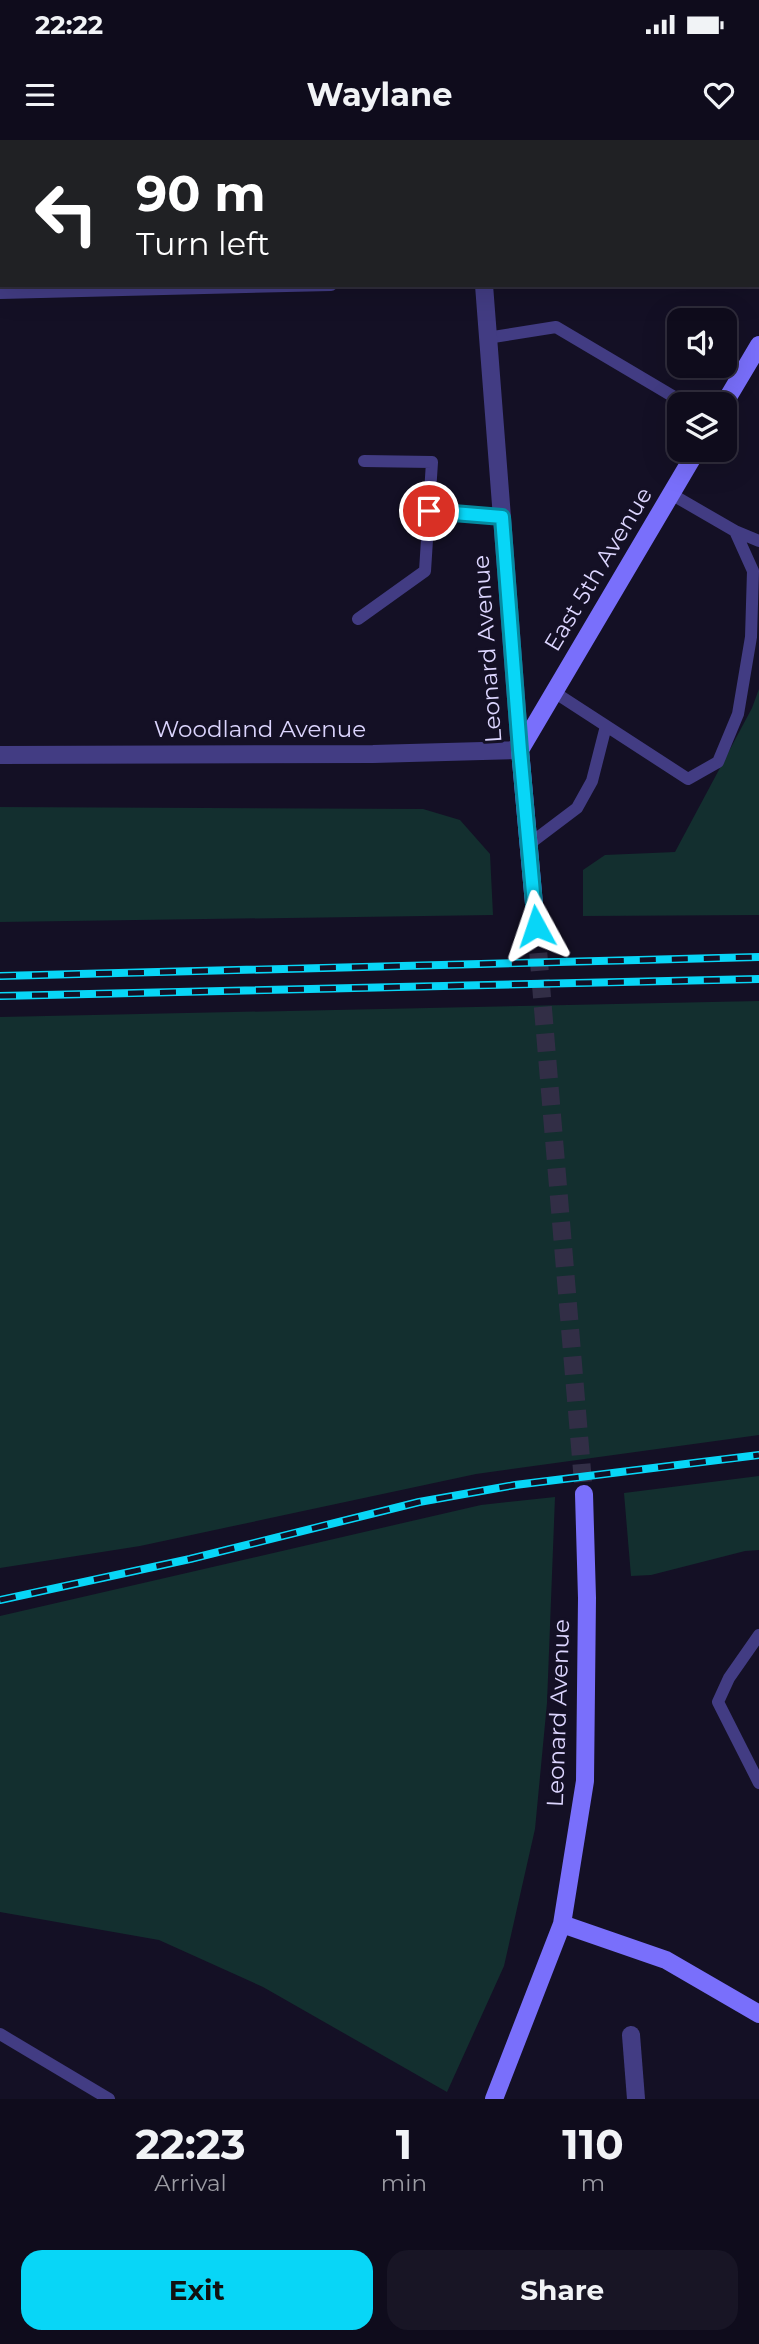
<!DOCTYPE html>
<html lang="en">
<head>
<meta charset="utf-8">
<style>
  :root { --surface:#0f0c1c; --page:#181525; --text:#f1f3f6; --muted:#9b9ba3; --line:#2f2c3b; --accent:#08d6f7 }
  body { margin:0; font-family:Montserrat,sans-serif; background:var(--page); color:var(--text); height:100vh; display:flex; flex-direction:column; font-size:26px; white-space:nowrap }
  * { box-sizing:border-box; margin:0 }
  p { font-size:23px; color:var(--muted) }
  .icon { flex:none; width:38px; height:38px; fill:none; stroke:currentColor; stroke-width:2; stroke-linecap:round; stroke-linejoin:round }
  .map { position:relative; height:1959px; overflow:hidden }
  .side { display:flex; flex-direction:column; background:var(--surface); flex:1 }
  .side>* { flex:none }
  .top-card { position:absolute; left:0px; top:0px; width:760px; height:147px; box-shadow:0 7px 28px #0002,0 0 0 2px var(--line); background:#202124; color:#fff; overflow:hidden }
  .tools { position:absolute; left:667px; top:168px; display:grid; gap:14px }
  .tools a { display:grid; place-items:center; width:70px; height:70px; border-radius:14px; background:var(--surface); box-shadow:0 7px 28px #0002,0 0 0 2px var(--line); font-size:35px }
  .pin { position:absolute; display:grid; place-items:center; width:60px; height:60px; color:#fff; margin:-30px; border:4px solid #fff; border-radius:50%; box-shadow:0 2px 7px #0007 }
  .me { position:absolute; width:77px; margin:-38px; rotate:355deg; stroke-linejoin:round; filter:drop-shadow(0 0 5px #0008) }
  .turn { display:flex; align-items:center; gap:24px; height:147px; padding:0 21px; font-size:32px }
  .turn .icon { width:91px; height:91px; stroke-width:2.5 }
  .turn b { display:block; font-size:49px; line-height:60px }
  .eta { display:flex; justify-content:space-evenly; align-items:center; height:119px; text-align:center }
  .eta b { font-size:42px; font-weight:700; line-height:49px }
  .primary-button { display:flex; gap:14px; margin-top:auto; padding:14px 21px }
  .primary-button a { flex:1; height:80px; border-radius:21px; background:var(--accent); color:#111; font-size:28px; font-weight:700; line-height:80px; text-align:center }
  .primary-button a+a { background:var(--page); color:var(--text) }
  .status { display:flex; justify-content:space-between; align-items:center; height:49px; padding:0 35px; background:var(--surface); direction:ltr }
  .status svg { height:19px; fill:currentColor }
  header { display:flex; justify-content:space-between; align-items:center; height:91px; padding:0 21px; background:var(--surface); font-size:32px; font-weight:700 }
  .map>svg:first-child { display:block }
  .green { fill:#132f2f }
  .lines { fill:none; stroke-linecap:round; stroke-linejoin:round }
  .secondary-tunnel { stroke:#322e46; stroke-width:18; stroke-dasharray:18 9; stroke-linecap:butt }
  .service { stroke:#423c83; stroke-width:12 }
  .minor { stroke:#423c83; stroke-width:18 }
  .tertiary { stroke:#423c83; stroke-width:18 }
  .secondary { stroke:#796ffb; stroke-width:18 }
  .rail-casing { stroke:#08d6f7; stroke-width:8 }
  .rail { stroke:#141025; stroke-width:5; stroke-dasharray:16; stroke-linecap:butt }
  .route-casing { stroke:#058ba1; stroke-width:18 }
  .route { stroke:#08d6f7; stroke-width:12 }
  .labels { text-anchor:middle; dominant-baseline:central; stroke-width:6; stroke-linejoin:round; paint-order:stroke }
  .street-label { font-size:23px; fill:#dcd5fe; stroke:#141025 }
</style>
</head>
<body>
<div class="status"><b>22:22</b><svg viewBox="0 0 49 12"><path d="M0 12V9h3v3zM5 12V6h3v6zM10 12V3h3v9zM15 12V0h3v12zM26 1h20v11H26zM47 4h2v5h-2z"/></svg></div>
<header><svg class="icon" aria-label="menu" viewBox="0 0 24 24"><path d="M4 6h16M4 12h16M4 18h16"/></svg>Waylane<svg class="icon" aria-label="heart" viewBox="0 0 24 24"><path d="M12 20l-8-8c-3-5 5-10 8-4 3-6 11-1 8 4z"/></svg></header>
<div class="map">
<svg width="759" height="1959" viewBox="0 0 759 1959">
  <rect width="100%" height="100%" fill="#141025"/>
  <path class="green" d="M759,549v226l-176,1v-46l22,-15 70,-3 77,-144z
    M0,667l423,2 37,11 30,34 3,61 -493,7z
    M759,861v434l-283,39 -336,72 -140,22v-551z
    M759,1336v74l-14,1 -94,24 -20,1 -7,-83z
    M555,1357l-8,206 -12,126 -31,137 -57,126 -184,-105 -104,-47 -159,-28v-296l481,-111z"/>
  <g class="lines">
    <path class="secondary-tunnel" d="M536,786l48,568"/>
    <path class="service" d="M380,0v2
      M588,2l1,-2
      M0,153l331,-8
      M487,198l69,-11 130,77
      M429,371l73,6
      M735,391l24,10
      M358,479l67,-48 7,-109 -68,-1
      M554,552l134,87 30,-17 20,-48 13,-77 2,-66 -18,-40 -64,-37
      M528,705l49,-37 15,-27 14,-55
      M759,1495l-30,43 -11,24 41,81
      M0,1894l109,65"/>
    <path class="minor" d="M631,1895l5,64"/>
    <path class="tertiary" d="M472,0v2
      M0,615l373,-1 147,-4 -36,-465"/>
    <path class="secondary" d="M724,264l35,-59
      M536,786l-16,-176 177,-300
      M562,1784l104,36 93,54
      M494,1959l68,-175 23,-143 2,-183 -3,-104"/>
    <g class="rail-casing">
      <path id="rail" d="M0,836l759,-19
        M0,856l759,-17
        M0,1460l190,-41 229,-57 96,-17 244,-30"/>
    </g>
    <use href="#rail" class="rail"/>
  </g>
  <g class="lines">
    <g class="route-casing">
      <path id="route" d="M429,371l73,6 18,233 16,176"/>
    </g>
    <use href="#route" class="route"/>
  </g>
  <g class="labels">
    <g class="street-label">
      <text transform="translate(598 429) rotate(-59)">East 5th Avenue</text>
      <text transform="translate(487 509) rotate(-94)">Leonard Avenue</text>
      <text x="260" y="589">Woodland Avenue</text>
      <text transform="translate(558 1573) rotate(-88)">Leonard Avenue</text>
    </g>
  </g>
</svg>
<div class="tools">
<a><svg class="icon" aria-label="sound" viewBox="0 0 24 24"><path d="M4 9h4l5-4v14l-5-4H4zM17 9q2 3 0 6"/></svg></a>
<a><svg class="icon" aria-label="layers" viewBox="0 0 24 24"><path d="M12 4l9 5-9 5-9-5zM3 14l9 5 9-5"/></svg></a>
</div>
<div class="pin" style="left:429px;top:371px;background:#d93025"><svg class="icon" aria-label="arrive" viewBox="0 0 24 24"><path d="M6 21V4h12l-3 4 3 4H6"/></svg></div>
<svg class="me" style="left:536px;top:786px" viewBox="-20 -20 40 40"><path d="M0-17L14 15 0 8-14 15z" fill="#08d6f7" stroke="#fff" stroke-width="4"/></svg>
<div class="top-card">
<div class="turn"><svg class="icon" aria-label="left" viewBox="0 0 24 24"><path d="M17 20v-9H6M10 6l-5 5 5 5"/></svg><div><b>90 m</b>Turn left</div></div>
</div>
</div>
<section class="side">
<div class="eta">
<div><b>22:23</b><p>Arrival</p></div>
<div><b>1</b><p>min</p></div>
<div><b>110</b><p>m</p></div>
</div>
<div class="primary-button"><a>Exit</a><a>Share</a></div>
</section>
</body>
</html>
